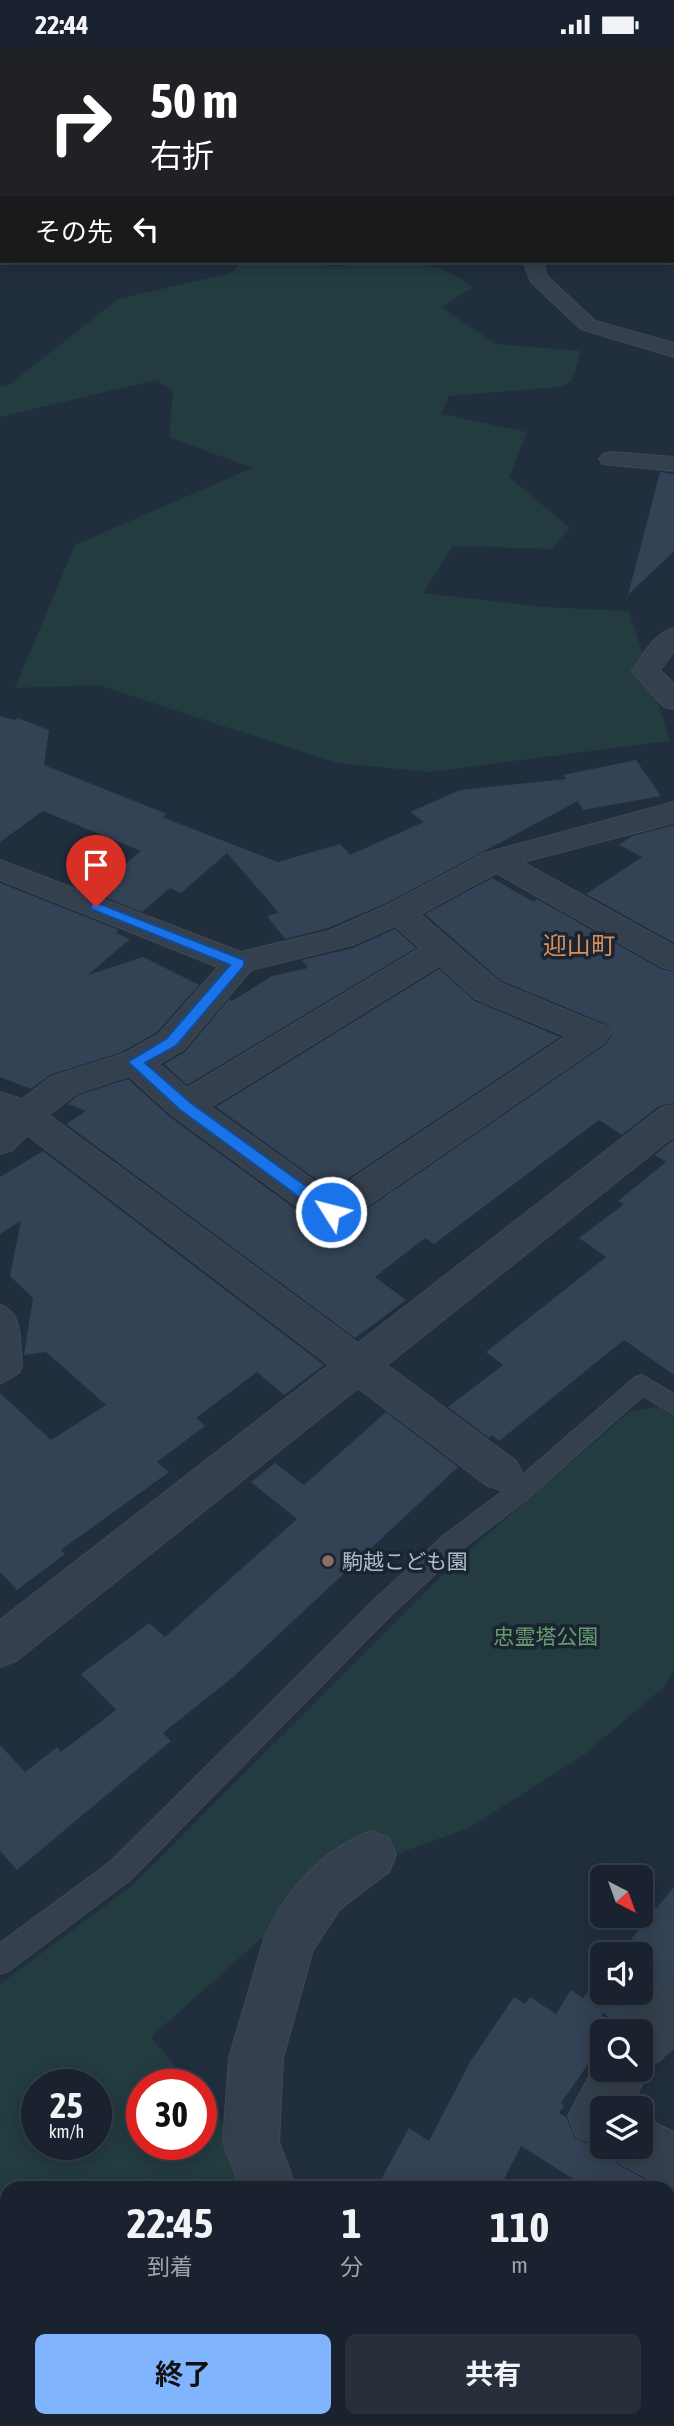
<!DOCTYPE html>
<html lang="ja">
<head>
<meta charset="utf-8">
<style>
  :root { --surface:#19222e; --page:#262f3a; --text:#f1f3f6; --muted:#9fa4aa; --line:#373f4a; --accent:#80b4ff }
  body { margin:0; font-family:"Asap Condensed","Noto Sans JP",sans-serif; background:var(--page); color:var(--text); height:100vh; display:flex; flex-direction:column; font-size:26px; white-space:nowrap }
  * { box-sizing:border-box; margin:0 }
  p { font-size:23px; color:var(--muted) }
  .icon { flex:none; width:38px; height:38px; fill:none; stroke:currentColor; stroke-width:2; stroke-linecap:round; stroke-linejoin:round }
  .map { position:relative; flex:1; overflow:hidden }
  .details { position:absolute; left:0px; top:2132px; width:676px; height:247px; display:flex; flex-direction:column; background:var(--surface); border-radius:21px 21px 0 0; box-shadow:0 4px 18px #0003,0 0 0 2px var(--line) }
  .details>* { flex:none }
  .hud { position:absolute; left:0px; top:0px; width:676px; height:214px; box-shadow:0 4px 18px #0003,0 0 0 2px var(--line); background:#202124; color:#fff; overflow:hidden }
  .needle { width:46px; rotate:139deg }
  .controls { position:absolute; left:590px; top:1816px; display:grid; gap:14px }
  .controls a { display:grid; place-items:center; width:63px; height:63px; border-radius:10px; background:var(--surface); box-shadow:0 4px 18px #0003,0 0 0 2px var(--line); font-size:35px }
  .speed { position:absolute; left:21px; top:2020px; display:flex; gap:14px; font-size:35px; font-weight:700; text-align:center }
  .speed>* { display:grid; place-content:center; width:91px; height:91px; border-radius:50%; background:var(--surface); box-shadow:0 4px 18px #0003,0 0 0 2px var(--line); line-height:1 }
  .speed small { font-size:18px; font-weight:400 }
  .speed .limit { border:10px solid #d22; background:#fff; color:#111 }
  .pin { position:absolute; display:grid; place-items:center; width:60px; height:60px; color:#fff; margin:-72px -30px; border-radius:50% 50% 50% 0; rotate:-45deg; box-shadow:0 0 7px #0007 }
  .pin .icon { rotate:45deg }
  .me { position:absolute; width:77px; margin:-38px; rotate:306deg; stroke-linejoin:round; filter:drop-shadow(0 0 5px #0008) }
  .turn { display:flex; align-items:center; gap:24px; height:147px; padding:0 35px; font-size:32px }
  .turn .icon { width:91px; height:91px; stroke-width:2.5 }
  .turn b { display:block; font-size:49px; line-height:60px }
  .then { display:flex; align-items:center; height:66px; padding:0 35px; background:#0003; gap:14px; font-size:26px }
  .eta { display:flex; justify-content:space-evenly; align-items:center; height:119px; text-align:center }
  .eta b { font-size:42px; font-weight:700; line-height:49px }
  .button { display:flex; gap:14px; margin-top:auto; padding:14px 35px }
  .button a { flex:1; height:80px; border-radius:10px; background:var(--accent); color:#111; font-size:28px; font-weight:700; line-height:80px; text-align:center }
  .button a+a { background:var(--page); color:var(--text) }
  .status { display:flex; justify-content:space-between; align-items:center; height:49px; padding:0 35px; background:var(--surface); direction:ltr }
  .status svg { height:19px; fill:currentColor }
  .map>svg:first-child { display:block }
  .green { fill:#233c3f; fill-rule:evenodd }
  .building { fill:#334254 }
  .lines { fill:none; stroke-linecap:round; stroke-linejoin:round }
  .service-casing { stroke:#3e4956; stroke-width:2 }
  .minor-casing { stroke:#3e4956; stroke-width:2 }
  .path { stroke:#3c5557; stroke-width:2; stroke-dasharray:2.5 2.5; stroke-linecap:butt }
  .service { fill:#35404e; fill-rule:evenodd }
  .minor { fill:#35404e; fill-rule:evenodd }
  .route { fill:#1a73e8; stroke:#114b97; stroke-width:2 }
  .education-dot { fill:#8d6e63; stroke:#1b2532; stroke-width:2.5 }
  .labels { text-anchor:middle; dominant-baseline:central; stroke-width:7; stroke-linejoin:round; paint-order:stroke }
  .poi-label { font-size:21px; fill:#b1bbc9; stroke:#1b2532; text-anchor:start }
  .park-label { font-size:21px; fill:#669c71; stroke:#1b2532 }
  .quarter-label { font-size:24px; fill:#dc8f59; stroke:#1b2532 }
</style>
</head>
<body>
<div class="status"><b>22:44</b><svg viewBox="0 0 49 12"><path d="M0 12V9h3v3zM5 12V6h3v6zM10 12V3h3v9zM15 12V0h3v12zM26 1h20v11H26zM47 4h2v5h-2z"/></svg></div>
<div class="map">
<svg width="674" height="2377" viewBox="0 0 674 2377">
  <rect width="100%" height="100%" fill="#212e3e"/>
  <path class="green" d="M0,0h328l1,2h-327l-2,42z
    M243,212h79l8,6c54,-5 97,-15 143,20l-32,20 55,37 85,7 -9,30 -12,6 -111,9 -7,18 85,18 -18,45 61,51 -19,21 -98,-3 -30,47 121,14 85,4 41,130 -241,31 -93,-9 -237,-78 -84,3 60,-143 177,-77 -83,-31 4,-46 -17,-11 -156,37v-30l9,-2 109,-86 113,-26z
    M659,1358l15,11v251l-9,17 -80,68 -116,74 -75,27 -56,44 -34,61 -42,-22 -111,99 39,47h-48v60h59v-46l24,29 22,60h-240v233h257l-2,6h-262v-442l134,-100 323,-323 173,-150zM37,2035h59v60h-59z"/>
  <path class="building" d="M660,423l14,2v77l-46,44z
    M0,667l15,4 3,-2 31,12 -5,35 123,49 -5,3 116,45 62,-18 10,11 74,-33 -14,-10 50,-22 106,-11 -3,-4 73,-15 25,36 -78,14 -5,-9 -191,102 -59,25 -43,11 -18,-23 12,-3 -52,-60 -46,40 -11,-5 -28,24 -51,-20 50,-41 -98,-40 -43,31z
    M674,776v118l-88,-49 56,-37 -23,-12 13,-9z
    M492,829l42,24 3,-3 124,70 13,3v131l-15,3 -37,29 -23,-15 -165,124 -9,-6 -50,39 31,23 -51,38 -289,-214 20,-13 -18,-7 10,-9 50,-16 42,38 146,107 14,5 15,-5 261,-180 6,-9 -6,-11 -105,-43 -76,-67z
    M0,834l119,47 -3,3 14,6 -42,36 55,-18 56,28 -42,47 -35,20 -72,23 -19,14 -31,-12z
    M395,880l21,19 -229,137 -23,-21 21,-12 44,-53 3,2 40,-25 36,-8 -6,-8 51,-12z
    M439,920l36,32 85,36 -229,153 -115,-83z
    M674,1090v236l-50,-35 -125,101 -7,-6 -3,3 -41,-31 55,-42 -17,-13 120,-95 -27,-19 45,-34 -6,-3 48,-39 -11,-7z
    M43,1102l281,214 -40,30 -27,-23 -61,46 9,8 -48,36 12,10 -108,78 4,4 -48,36 -17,-18v-179l51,47 55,-35 -60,-53 -22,3 9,-57 -23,-22 11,-55 -21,13v-57z
    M386,1363l72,55 -226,211 -69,55 8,8 -154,129 -17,-19v-106l25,27 32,-25 4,5 55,-42 -35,-36 68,-51 16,14 132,-118 -46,-37 24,-19 29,22z
    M674,1838v95l-35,19 -21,23 -16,-12v32l-41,59 3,3 -5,7 7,4 9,21 26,11 7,-2 11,18 41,22h-74l-65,-41 -21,41h-123l32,-59 20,13 41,-79 44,-65 11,7 5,-7 26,17 15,-24 12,8 19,-24v19h38v-38h-22z"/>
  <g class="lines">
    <g class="service-casing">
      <path id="service" d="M0,1256c24,7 20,41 22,62l-3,6 -19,11z
        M642,1326l32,19v21l-31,-19 -116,103 -66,51 -70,65 -261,265 -120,90 -10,4v-31l110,-81 263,-261 70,-65 68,-51 123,-107z
        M466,2371h34v6h-34z"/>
    </g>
    <g class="minor-casing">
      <path id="minor" d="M621,0h19l-20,2z
        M663,0h11v6v-4z
        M523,212h20l4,15 48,45 79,22v14l-93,-28 -50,-47z
        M611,403l63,5v14l-71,-7 -4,-5 4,-5z
        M674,579v23l-14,19 14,14v25l-10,-2 -32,-36c11,-16 22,-38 42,-43z
        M674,753v20l-5,2 -146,38 151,84v24l-12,-3 -166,-94 -76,41 80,69 105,43 5,8 -5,8 -261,180 -13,4 -13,-4 -146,-107 -43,-39 -52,17 -28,22 309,228 303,-235 13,-3v31l-287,229 129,96 6,12 -6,12 -15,5 -15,-5 -128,-97 -342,273 -16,6v-47l329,-255 -302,-230 -14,15 -13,4v-62l22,7 29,-22 72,-23 36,-20 59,-67 -218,-87v-20l241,92 88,-21 59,-26 97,-52zM395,877l25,22 -233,140 -28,-24 24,-14 68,-80 101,-25zM439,917l37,33 90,37 -235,157 -120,-86z
        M371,1782l18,7 7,17 -7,17 -49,37 -27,41 -30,108 -4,84 17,45h-56l-17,-45 6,-84 35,-119c20,-48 58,-89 107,-108z
        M674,1935v63l-15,14 -12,5 2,4 -19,39h-28v38l-26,-11 -8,-20 34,-64v18h38v-38h-23c9,-22 36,-40 57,-48z
        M640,2066l34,17v60l-54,-29 -6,-16h26z
        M266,2371h61l-1,6h-62z"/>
    </g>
    <path class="path" d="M0,121l2,3"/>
    <use href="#service" class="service"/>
    <use href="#minor" class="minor"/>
  </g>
  <path class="route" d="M91,855h9l144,56v6l-68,80 -31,17 46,40 145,105v8h-11l-145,-106 -52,-48 38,-23 64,-74 -139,-56z"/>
  <circle class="education-dot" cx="328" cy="1512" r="7"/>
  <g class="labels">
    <g class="poi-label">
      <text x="342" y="1512">駒越こども園</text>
    </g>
    <g class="park-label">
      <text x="546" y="1587">忠霊塔公園</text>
    </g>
    <g class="quarter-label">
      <text x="579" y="896">迎山町</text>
    </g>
  </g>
</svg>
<div class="controls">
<a><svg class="needle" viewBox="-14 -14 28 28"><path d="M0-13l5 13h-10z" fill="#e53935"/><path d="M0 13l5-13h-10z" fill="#9fa4aa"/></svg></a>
<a><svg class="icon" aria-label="sound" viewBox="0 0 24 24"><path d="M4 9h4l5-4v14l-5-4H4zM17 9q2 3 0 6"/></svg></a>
<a><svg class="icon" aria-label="search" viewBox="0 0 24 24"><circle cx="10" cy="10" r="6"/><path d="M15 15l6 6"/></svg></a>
<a><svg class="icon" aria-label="layers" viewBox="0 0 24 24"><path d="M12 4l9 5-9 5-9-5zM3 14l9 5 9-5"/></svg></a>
</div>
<div class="speed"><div>25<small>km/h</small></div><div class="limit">30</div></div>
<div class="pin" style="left:96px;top:858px;background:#d93025"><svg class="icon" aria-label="arrive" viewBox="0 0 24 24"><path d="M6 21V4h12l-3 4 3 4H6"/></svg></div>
<svg class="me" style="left:331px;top:1163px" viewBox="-20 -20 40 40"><circle r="17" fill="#1a73e8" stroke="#fff" stroke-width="3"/><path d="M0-11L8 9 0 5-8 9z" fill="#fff"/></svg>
<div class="hud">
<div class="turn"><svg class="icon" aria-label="right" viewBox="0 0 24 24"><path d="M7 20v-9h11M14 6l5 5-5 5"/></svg><div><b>50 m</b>右折</div></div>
<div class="then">その先<svg class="icon" aria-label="left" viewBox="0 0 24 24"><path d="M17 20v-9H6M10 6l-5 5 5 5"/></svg></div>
</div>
<section class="details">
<div class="eta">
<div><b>22:45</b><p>到着</p></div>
<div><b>1</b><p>分</p></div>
<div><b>110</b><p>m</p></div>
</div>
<div class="button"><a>終了</a><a>共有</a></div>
</section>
</div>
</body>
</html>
